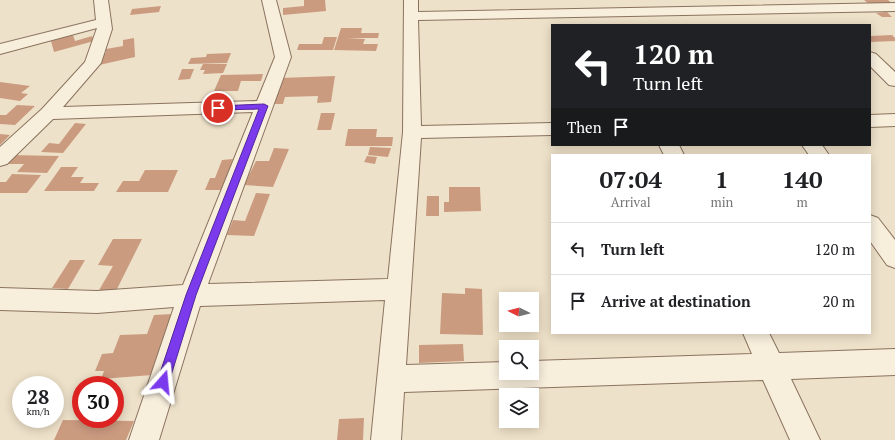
<!DOCTYPE html>
<html lang="en">
<head>
<meta charset="utf-8">
<style>
  :root { --surface:#fff; --page:#f6f6f6; --text:#202124; --muted:#757577; --line:#e0e0e0 }
  body { margin:0; font-family:"PT Serif",serif; background:var(--page); color:var(--text); height:100vh; display:flex; flex-direction:column; font-size:15px; white-space:nowrap }
  * { box-sizing:border-box; margin:0 }
  p { font-size:13px; color:var(--muted) }
  .icon { flex:none; width:22px; height:22px; fill:none; stroke:currentColor; stroke-width:2; stroke-linecap:round; stroke-linejoin:round }
  .map { position:relative; flex:1; overflow:hidden }
  .panel { position:absolute; left:551px; top:154px; width:320px; height:180px; display:flex; flex-direction:column; background:var(--surface); border-radius:0px; box-shadow:0 2px 10px #0003 }
  .panel>* { flex:none }
  .guide { position:absolute; left:551px; top:24px; width:320px; height:122px; border-radius:0px; box-shadow:0 2px 10px #0003; background:#202124; color:#fff; overflow:hidden }
  .needle { width:26px; rotate:276deg }
  .controls { position:absolute; left:499px; top:292px; display:grid; gap:8px }
  .controls a { display:grid; place-items:center; width:40px; height:40px; border-radius:0px; background:var(--surface); box-shadow:0 2px 10px #0003; font-size:20px }
  .speed { position:absolute; left:12px; top:376px; display:flex; gap:8px; font-size:20px; font-weight:700; text-align:center }
  .speed>* { display:grid; place-content:center; width:52px; height:52px; border-radius:50%; background:var(--surface); box-shadow:0 2px 10px #0003; line-height:1 }
  .speed small { font-size:10px; font-weight:400 }
  .speed .limit { border:6px solid #d22; background:#fff; color:#111 }
  .pin { position:absolute; display:grid; place-items:center; width:34px; height:34px; color:#fff; margin:-17px; border:2px solid #fff; border-radius:50%; box-shadow:0 1px 4px #0007 }
  .me { position:absolute; width:44px; margin:-22px; rotate:18deg; stroke-linejoin:round; filter:drop-shadow(0 0 3px #0008) }
  .turn { display:flex; align-items:center; gap:14px; height:84px; padding:0 16px; font-size:18px }
  .turn .icon { width:52px; height:52px; stroke-width:2.5 }
  .turn b { display:block; font-size:28px; line-height:34px }
  .then { display:flex; align-items:center; height:38px; padding:0 16px; background:#0003; gap:8px; font-size:15px }
  .eta { display:flex; justify-content:space-evenly; align-items:center; height:68px; text-align:center }
  .eta b { font-size:24px; font-weight:800; line-height:28px }
  ul { padding:0; list-style:none }
  li { display:flex; align-items:center; gap:12px; height:52px; padding:0 16px; border-top:1px solid var(--line) }
  li div { flex:1 }
  li b { display:block; font-size:15px }
  li em { font-style:normal }
  .map>svg:first-child { display:block }
  .building { fill:#cb9b80 }
  .lines { fill:none; stroke-linecap:round; stroke-linejoin:round }
  .minor-casing { stroke:#8a735e; stroke-width:2 }
  .minor { fill:#f8eedc; fill-rule:evenodd }
  .route { fill:#7c3aed; stroke:#51269a }
</style>
</head>
<body>
<div class="map">
<svg width="895" height="440" viewBox="0 0 895 440">
  <rect width="100%" height="100%" fill="#eee1c9"/>
  <path class="building" d="M304,0h21l1,11 -43,4v-7l21,-2z
    M864,0h24l6,5h-24z
    M161,6l-2,6 -29,3 2,-6z
    M887,12l5,5h-10l-6,-4z
    M341,28h21l-1,5h18l-1,5h-31l18,1 -2,5h15l-2,7 -42,-1z
    M73,35l2,6 17,-5 2,5 -40,11 -3,-11z
    M892,35l3,3v3l-25,1v-6z
    M324,37h13l-4,13h-36l2,-6h23z
    M134,38l1,19 -36,8v-11l7,-1v-4l17,-3v-6z
    M231,53l-4,10 -39,1 3,-6 15,-1 1,-3z
    M203,64h24l-4,9 -20,1 2,-4h-5z
    M182,69h12l-4,10 -12,1z
    M263,74l-2,7h-20l-3,10h-24l7,-16z
    M335,76l-4,26 -14,1 1,-7 -33,1 -2,7h-10l7,-26z
    M0,82l30,4 -9,7 7,1 -8,7 -20,-3z
    M17,105l18,1 -20,19 -15,-1v-9h6z
    M321,113h14l-4,17h-14z
    M75,123l11,1 -23,29 -22,-1 8,-9 10,1z
    M348,129h29l-1,8h17l-1,9h-47z
    M0,134l10,1 -10,10z
    M370,147l21,1 -3,9 -20,-2z
    M274,148l15,1 -16,38 -29,-2 12,-24h13z
    M10,155l49,1 -12,17 -30,-1 7,-8h-21z
    M367,156l10,1 -2,7 -11,-2z
    M233,159l-11,31h-17l5,-12h5l7,-18z
    M61,167h17l-7,10h13l-4,6h19l-5,8h-50z
    M145,170h33l-10,22h-52l7,-11h16z
    M12,174l29,1 -14,18h-27v-11h6z
    M449,187h31l1,24 -37,1v-10h5z
    M256,193l14,1 -16,42 -27,-1 6,-15 12,1z
    M427,196h12v20h-13z
    M113,239h29l-27,54 -17,-1 15,-26 -15,-1z
    M70,260h15l-17,29 -16,-1z
    M465,288l17,1 1,46 -43,-1 2,-41 23,1z
    M172,314l-20,61 -51,4 3,-8h-9l7,-17 11,-1 7,-18 27,-1 7,-19z
    M463,344l1,17 -45,2v-18z
    M364,418l-1,22h-26l2,-21z
    M63,420l71,1 -8,19h-72z"/>
  <g class="lines">
    <g class="minor-casing">
      <path id="minor" d="M94,0h14l4,29 -11,34 -38,44 194,-6 18,-44 -13,-57h14l15,57 -83,227 180,-5 15,-147 1,-132h14v12l477,-9v8l-477,9 3,106 131,-3v12l-131,3 -15,227 100,-3v11h26v-12l220,-7 -9,-21h26l10,20 116,-4v26l-104,4 29,61h-30l-27,-60 -359,12 -3,48h-30l14,-140 -185,6 -41,134h-30l45,-133 -77,6 -97,-3v-22l97,3 86,-6 70,-173 -200,7 -46,45 -7,2v-19l42,-38 43,-47 12,-34 -97,26v-10l96,-24z
        M870,52l6,2 19,18v14l-6,-1 -19,-19z
        M895,114v12l-25,1v-12z
        M659,145h20l5,10h-20z
        M802,145h20l7,10h-20z
        M870,215l8,3 17,22v28l-8,-3 -17,-24z"/>
    </g>
    <use href="#minor" class="minor"/>
  </g>
  <path class="route" d="M264,104l4,2 -72,189 -27,87 -2,4 -4,2 -4,-2 -2,-4 29,-87 73,-186 -41,1 -4,-2 4,-2z"/>
</svg>
<div class="controls">
<a><svg class="needle" viewBox="-14 -14 28 28"><path d="M0-13l5 13h-10z" fill="#e53935"/><path d="M0 13l5-13h-10z" fill="#757577"/></svg></a>
<a><svg class="icon" aria-label="search" viewBox="0 0 24 24"><circle cx="10" cy="10" r="6"/><path d="M15 15l6 6"/></svg></a>
<a><svg class="icon" aria-label="layers" viewBox="0 0 24 24"><path d="M12 4l9 5-9 5-9-5zM3 14l9 5 9-5"/></svg></a>
</div>
<div class="speed"><div>28<small>km/h</small></div><div class="limit">30</div></div>
<div class="pin" style="left:218px;top:108px;background:#d93025"><svg class="icon" aria-label="arrive" viewBox="0 0 24 24"><path d="M6 21V4h12l-3 4 3 4H6"/></svg></div>
<svg class="me" style="left:163px;top:382px" viewBox="-20 -20 40 40"><path d="M0-17L14 15 0 8-14 15z" fill="#7c3aed" stroke="#fff" stroke-width="4"/></svg>
<div class="guide">
<div class="turn"><svg class="icon" aria-label="left" viewBox="0 0 24 24"><path d="M17 20v-9H6M10 6l-5 5 5 5"/></svg><div><b>120 m</b>Turn left</div></div>
<div class="then">Then<svg class="icon" aria-label="arrive" viewBox="0 0 24 24"><path d="M6 21V4h12l-3 4 3 4H6"/></svg></div>
</div>
<section class="panel">
<div class="eta">
<div><b>07:04</b><p>Arrival</p></div>
<div><b>1</b><p>min</p></div>
<div><b>140</b><p>m</p></div>
</div>
<ul>
<li><svg class="icon" aria-label="left" viewBox="0 0 24 24"><path d="M17 20v-9H6M10 6l-5 5 5 5"/></svg><div><b>Turn left</b></div><em>120 m</em></li>
<li><svg class="icon" aria-label="arrive" viewBox="0 0 24 24"><path d="M6 21V4h12l-3 4 3 4H6"/></svg><div><b>Arrive at destination</b></div><em>20 m</em></li>
</ul>
</section>
</div>
</body>
</html>
